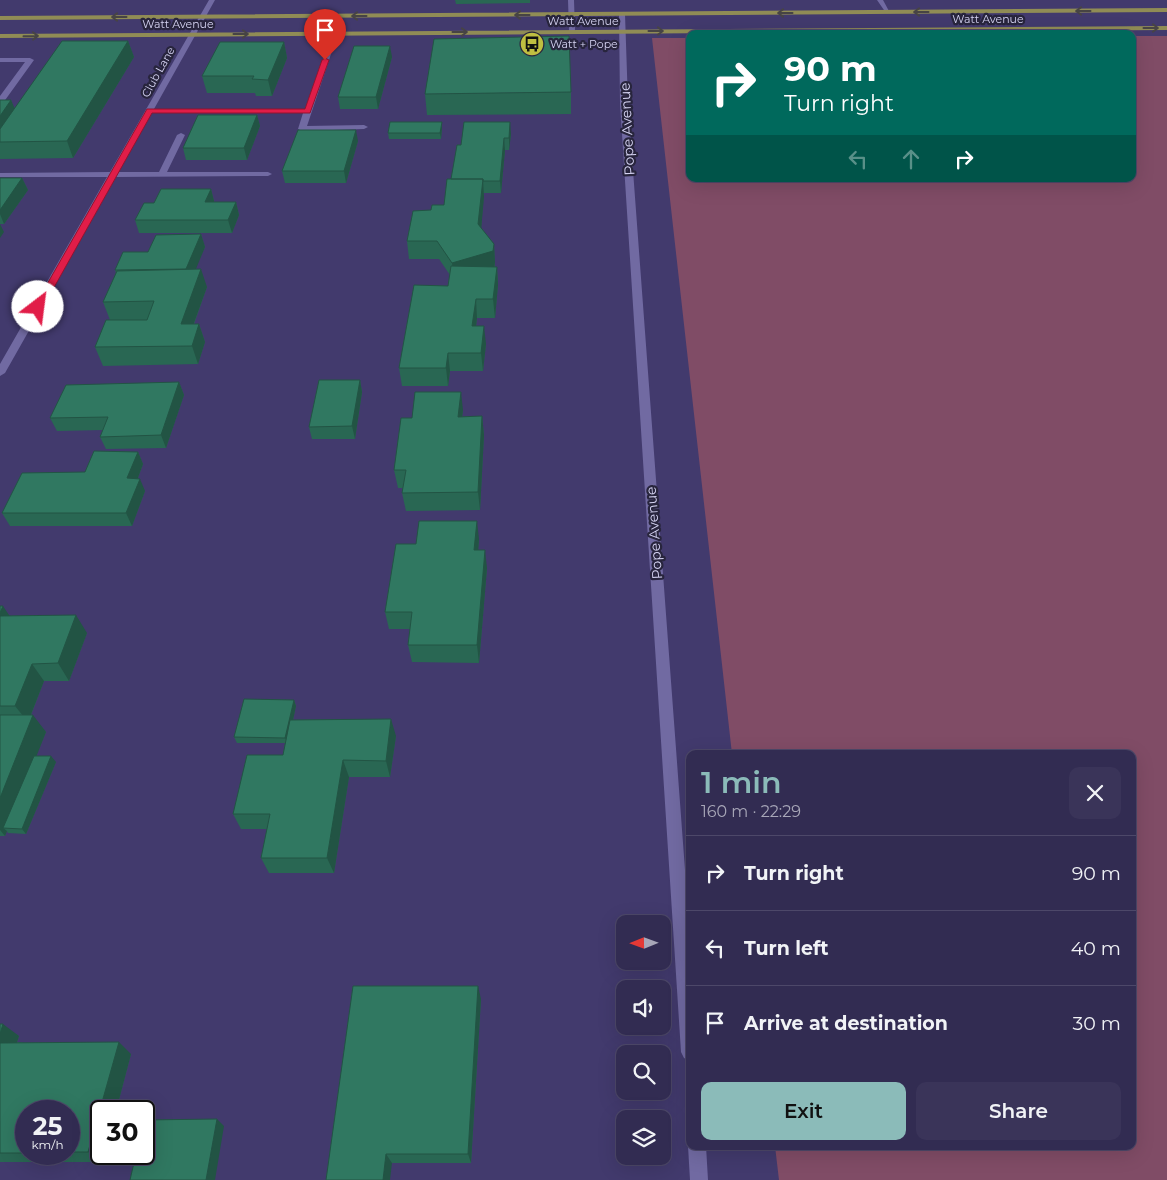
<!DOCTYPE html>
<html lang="en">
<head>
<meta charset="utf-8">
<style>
  :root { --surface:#322c52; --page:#3a3459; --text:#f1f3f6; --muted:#a8a7b8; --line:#4d4869; --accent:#8bbbb9 }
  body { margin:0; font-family:Montserrat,sans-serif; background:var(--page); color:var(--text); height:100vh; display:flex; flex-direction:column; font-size:19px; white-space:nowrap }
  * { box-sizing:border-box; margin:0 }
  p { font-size:16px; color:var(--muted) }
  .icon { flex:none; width:28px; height:28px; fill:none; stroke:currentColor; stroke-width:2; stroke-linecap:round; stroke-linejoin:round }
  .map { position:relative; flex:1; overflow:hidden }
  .side { position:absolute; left:686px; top:750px; width:450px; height:400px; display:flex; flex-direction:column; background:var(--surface); border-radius:10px; box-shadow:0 5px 20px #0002,0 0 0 1px var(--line) }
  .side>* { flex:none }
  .hud { position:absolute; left:686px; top:30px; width:450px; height:152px; border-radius:10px; box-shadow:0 5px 20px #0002,0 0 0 1px var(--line); background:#00695c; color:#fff; overflow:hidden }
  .needle { width:32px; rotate:269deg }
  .fabs { position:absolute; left:616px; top:915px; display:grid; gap:10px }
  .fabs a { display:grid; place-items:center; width:55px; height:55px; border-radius:10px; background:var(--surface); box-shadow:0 5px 20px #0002,0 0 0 1px var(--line); font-size:25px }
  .speed { position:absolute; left:15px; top:1100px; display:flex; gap:10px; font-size:25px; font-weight:700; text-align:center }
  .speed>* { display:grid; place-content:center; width:65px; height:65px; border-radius:50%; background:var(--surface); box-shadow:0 5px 20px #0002,0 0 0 1px var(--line); line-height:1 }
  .speed small { font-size:12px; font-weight:400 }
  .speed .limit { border:2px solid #111; border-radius:8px; background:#fff; color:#111 }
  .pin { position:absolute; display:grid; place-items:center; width:42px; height:42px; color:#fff; margin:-51px -21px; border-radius:50% 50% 50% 0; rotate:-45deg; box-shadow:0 0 5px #0007 }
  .pin .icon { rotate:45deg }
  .me { position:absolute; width:55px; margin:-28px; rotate:30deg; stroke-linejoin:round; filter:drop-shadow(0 0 4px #0008) }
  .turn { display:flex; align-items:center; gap:18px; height:105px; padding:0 15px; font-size:22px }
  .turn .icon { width:65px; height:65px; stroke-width:2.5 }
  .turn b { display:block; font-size:35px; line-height:42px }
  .lanes { display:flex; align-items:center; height:48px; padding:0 15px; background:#0003; justify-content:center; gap:25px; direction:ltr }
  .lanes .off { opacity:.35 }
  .round { display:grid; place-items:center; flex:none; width:52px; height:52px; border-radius:10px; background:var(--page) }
  .headline { display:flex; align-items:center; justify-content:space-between; height:85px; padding:0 15px }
  h1 { font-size:30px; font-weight:600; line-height:38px; color:var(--accent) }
  .action { display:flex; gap:10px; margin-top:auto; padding:10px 15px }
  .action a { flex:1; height:58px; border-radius:10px; background:var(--accent); color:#111; font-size:20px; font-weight:600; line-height:58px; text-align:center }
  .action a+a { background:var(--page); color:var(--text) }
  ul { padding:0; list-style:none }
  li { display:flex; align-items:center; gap:15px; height:75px; padding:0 15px; border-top:1px solid var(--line) }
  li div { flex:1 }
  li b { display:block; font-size:19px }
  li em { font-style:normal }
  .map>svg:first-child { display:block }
  .green { fill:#804c66 }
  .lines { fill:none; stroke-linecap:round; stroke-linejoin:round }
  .minor { fill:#716aa2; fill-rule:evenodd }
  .major { fill:#908c55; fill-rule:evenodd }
  .wall { fill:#296753; fill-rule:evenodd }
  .shaded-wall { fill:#225444 }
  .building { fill:#307861; stroke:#225444 }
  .oneway { stroke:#474444 }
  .route { fill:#e11d48; stroke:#92132f }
  .labels { text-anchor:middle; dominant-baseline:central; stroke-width:4.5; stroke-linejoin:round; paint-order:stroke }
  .far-street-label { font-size:11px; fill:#d6d4f3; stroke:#28253d }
  .far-poi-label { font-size:11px; fill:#d6d4f3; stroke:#28253d; text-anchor:start }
  .street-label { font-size:14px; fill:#d6d4f3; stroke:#28253d }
</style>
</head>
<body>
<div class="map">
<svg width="1167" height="1180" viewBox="0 0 1167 1180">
  <rect width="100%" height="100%" fill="#423a6d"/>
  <path class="green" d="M1133,36h34v1144h-388l-4,-34h357v-392h-400l-80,-716h38v141h442z"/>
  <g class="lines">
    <path class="minor" d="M209,0h6l-61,109h151l27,-76 3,-2 3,2 -31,93 57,-1 4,2 -4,2 -62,2 -4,-2 5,-16h-152l-33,59h41l18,-37 4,-2 4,2 -18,37h101l4,2 -4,2 -152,1 -111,196 -5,3v-12l107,-187h-107v-4l110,-1z
      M568,0h6l1,31 -3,2 -3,-2z
      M877,0h6l7,13h-4z
      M622,12l3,2 3,89 62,834v124l-6,-3 -3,-6 -61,-949 -1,-89z
      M0,58h30l4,2 -31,43h-3v-7l25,-34h-25z
      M690,1141v5h16l2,34h-18l-2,-34z"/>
    <path class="major" d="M1167,8v4l-1167,8v-4z
      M1167,26v4l-1167,8v-4z"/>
  </g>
  <path class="wall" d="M455,0h75v3l-74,1z
    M128,41l6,16 -61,101 -73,1v-59h11l3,8z
    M284,42l3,16 -15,38h-16l-1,-3h-48l-5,-17z
    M392,57l-14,52h-38l-2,-12z
    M571,92v22l-144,1 -2,-21z
    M257,115l3,11 -13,34h-61l-3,-12z
    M442,128l-1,11h-52l-1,-6z
    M511,134l-2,16h-4l-4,43h-17l-3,35 13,16 1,23h2l1,18 -3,33h-18l-1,8 10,18 -3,27h-33l-2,15h-46l-3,-18 49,-82 2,-11 -11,-16h-30l-2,-18 24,-31 13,-5 17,-60z
    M358,141l-12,42h-61l-3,-12z
    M0,178h22l6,12 -24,34h-4z
    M211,189l3,12v1h22l3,13 -7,18h-93l-4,-13 19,-17z
    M201,234l4,13 -10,22 12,18 -13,37h5l6,18 -7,22 -95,2 -8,-19 15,-27 -7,-18 13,-29 -1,-3 33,-18z
    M360,380l2,12 -7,47h-43l-3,-12z
    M179,382l5,13 -18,53 -60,1 -6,-12 3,-7 -46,1 -7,-13z
    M463,410l-1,7 20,-1 2,19 -4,75 -74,1 -4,-18 1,-5h-5l-4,-18 18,-52z
    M138,452l5,12 -5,14 7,13 -13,35h-122l-8,-13 83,-41z
    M479,539l-1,11 9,18 -8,95 -67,-1 -4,-17 2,-16h-21l-4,-17 31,-68z
    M0,606l10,10 77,17 -18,48h-25l-13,34 15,17 -10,24 20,6 -30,72 -18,-1 -1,-2 -2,5h-5z
    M294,700l2,6 -3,14 103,16 -6,41h-41l-15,96h-65l-8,-15 6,-29h-26l-8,-15 50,-59 2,-12h-48l-3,-6z
    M481,999l-10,164h-79l-66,17z
    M0,1024l19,12 -2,6 114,12 -15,57h-15v43h4l-2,8h-103zM26,1111h43v43h-43z"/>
  <path class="shaded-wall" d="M128,41l6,16 -61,101 -6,-17z
    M284,42l3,16 -15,38 -4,-16z
    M390,46l2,11 -14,52 -2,-12z
    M11,100l9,21 -20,21v-26z
    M257,115l3,11 -13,34 -3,-12z
    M442,122v6l-1,11 -1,-6z
    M510,122l1,12 -2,16v-12z
    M356,130l2,11 -12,42 -2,-12z
    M504,138l1,12 -4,43 -1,-12z
    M22,178l6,12 -24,34 -4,-10v-4z
    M483,179l1,18 -4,45 -2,-18z
    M211,189l3,12 -5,14 -4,-13z
    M236,202l3,13 -7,18 -4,-13z
    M0,224l4,8 -4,6z
    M201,234l4,13 -14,34 -5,-12z
    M494,244l1,18 -1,8 -40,11 -2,-18z
    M497,267l1,18 -3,33 -2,-19z
    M201,269l6,18 -20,55 -6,-18z
    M476,299l1,19 -3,26 -2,-18z
    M199,324l6,18 -7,22 -6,-18z
    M484,326l2,18 -3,27 -2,-18z
    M448,353l2,18 -2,15 -2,-18z
    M360,380l2,12 -7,47 -3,-13z
    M179,382l5,13 -18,53 -5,-13z
    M461,392l2,18 -3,25 -2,-18z
    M482,416l2,19 -4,75 -2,-18z
    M138,452l5,12 -10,27 -6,-13z
    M140,479l5,12 -13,35 -6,-13z
    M477,521l2,18 -2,29 -3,-18z
    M485,550l2,18 -8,95 -2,-18z
    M3,606l12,18 -15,-5v-6z
    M76,615l11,18 -18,48 -11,-18z
    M32,664l12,17 -16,41 -13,-16z
    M294,700l2,6 -8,37 -3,-5z
    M33,715l13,17 -38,96h-5l4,3 -2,5 -5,-6v-32z
    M391,719l5,17 -6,41 -4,-16z
    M51,756l5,6 -30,72 -4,-5z
    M343,760l6,17 -15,96 -7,-15z
    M478,986l3,13 -10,164 -3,-9z
    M3,1024l16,12 -6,18 -13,-9v-11z
    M119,1042l12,12 -15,57h-15v43h4l-2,8 -15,-10z
    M217,1119l7,7 -9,54h-9z
    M386,1154l6,9 -2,17h-7z"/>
  <path class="building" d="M569,36l2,56 -146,2 9,-55z
    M62,41h66l-61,100 -67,1v-13z
    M220,42h64l-16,38 -16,-1 2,-3h-52z
    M354,46h36l-14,51h-38z
    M0,100h11l-11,16z
    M198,115h59l-13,33h-61z
    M390,122h52l-2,11h-52z
    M464,122h46l-1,16h-5l-4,43h-17v-2h-32l6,-34h4z
    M298,130h58l-12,41h-62z
    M0,178h22l-22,32z
    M447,179h36l-5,45 16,20 -1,7 -41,12 -15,-22h-30l6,-30 18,-1 1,-5h12z
    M161,189h50l-6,13h31l-8,18h-93l9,-17h10z
    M201,234l-15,35 -71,1 8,-18h25l8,-17z
    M451,266l46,1 -4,32h-17l-4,27h12l-3,27h-33l-2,15h-47l15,-83 34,1z
    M201,269l-20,55h18l-7,22 -97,1 11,-27h41l7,-19 -51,1 14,-31z
    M319,380h41l-8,46 -43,1z
    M179,382l-18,53 -61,2 8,-20 -58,1 16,-33z
    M415,392h46l-3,25 24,-1 -4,76 -76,1 4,-23h-12l7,-52h11z
    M94,451l44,1 -11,26 13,1 -14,34h-124l20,-40 63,-1z
    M419,521h58l-3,29h11l-8,95h-69l4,-33h-27l11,-68h20z
    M0,606h3l-3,7z
    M76,615l-18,48 -26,1 -17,42h-15v-90z
    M244,699l50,1 -9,38 -51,-1z
    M0,715h33l-33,83z
    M391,719l-5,42 -43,-1 -16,98h-66l9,-44h-37l14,-59h36l7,-35z
    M34,756h17l-29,73 -19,-1z
    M353,986h125l-10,168h-82l-3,26h-57z
    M0,1024h3l-3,10z
    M119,1042l-31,110h-19v-41h-43v42h-26v-110z
    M217,1119l-11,61h-76l6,-26h8v-34z"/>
  <defs><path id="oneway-shaft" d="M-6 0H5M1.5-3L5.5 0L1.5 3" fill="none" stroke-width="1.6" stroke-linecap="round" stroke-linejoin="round" transform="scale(1.25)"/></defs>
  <g class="oneway">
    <use href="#oneway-shaft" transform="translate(1083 11) rotate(180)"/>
    <use href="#oneway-shaft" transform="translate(921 12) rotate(180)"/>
    <use href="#oneway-shaft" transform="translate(785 13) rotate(180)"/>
    <use href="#oneway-shaft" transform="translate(522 15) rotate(180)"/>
    <use href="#oneway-shaft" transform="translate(359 16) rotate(180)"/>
    <use href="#oneway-shaft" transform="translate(119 17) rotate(180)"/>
    <use href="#oneway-shaft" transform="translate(1151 28)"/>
    <use href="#oneway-shaft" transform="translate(656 31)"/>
    <use href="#oneway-shaft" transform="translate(460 32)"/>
    <use href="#oneway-shaft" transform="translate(241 34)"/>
    <use href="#oneway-shaft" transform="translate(31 36) rotate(-1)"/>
  </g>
  <path class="route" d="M325,58l4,2 -19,53h-158l-109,194 -8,2 -1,-2 113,-198h158l17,-49z"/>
  <defs>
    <g id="bus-disc" transform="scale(1.25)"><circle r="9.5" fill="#c0be41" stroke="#28253d"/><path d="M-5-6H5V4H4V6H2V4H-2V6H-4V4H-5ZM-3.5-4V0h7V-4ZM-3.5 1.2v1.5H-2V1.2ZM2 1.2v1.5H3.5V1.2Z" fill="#111"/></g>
  </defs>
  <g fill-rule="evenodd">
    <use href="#bus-disc" x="532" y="44"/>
  </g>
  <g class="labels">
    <g class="far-street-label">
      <text x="988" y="19">Watt Avenue</text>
      <text x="583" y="21">Watt Avenue</text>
      <text x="178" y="24">Watt Avenue</text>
      <text transform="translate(158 72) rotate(-61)">Club Lane</text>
    </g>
    <g class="far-poi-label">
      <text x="550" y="44">Watt + Pope</text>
    </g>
    <g class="street-label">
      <text transform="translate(627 129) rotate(-93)">Pope Avenue</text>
      <text transform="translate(654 533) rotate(-94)">Pope Avenue</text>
    </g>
  </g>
</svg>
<div class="fabs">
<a><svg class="needle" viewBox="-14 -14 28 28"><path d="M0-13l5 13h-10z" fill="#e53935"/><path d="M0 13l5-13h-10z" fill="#a8a7b8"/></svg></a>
<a><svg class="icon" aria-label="sound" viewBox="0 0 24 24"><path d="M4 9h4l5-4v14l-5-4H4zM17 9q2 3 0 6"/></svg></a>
<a><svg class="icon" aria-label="search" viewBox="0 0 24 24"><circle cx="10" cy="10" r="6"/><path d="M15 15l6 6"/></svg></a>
<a><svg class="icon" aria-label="layers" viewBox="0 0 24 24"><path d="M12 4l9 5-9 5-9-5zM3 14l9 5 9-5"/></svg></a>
</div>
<div class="speed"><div>25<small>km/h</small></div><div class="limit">30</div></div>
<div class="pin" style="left:325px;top:60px;background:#d93025"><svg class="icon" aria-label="arrive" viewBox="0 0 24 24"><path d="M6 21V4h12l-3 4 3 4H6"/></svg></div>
<svg class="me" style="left:38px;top:307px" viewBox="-20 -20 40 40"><circle r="19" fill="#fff"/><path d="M0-13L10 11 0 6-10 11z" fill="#e11d48"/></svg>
<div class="hud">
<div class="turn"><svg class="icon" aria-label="right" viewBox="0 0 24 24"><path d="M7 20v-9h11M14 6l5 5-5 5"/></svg><div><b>90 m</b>Turn right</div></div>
<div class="lanes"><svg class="icon off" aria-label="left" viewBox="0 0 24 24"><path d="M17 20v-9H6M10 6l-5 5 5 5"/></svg><svg class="icon off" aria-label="ahead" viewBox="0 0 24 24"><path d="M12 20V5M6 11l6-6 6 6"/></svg><svg class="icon" aria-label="right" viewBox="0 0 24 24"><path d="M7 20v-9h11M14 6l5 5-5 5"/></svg></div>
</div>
<section class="side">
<div class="headline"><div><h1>1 min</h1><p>160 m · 22:29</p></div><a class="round"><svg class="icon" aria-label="close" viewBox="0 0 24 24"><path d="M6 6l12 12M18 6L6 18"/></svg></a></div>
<ul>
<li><svg class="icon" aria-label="right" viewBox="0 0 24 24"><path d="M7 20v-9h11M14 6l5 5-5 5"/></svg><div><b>Turn right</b></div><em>90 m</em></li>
<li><svg class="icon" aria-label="left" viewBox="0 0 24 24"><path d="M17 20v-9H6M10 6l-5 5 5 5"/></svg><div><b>Turn left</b></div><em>40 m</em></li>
<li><svg class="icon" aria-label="arrive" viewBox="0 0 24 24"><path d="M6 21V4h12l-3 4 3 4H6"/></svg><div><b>Arrive at destination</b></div><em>30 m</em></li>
</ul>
<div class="action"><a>Exit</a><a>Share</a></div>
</section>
</div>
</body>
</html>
